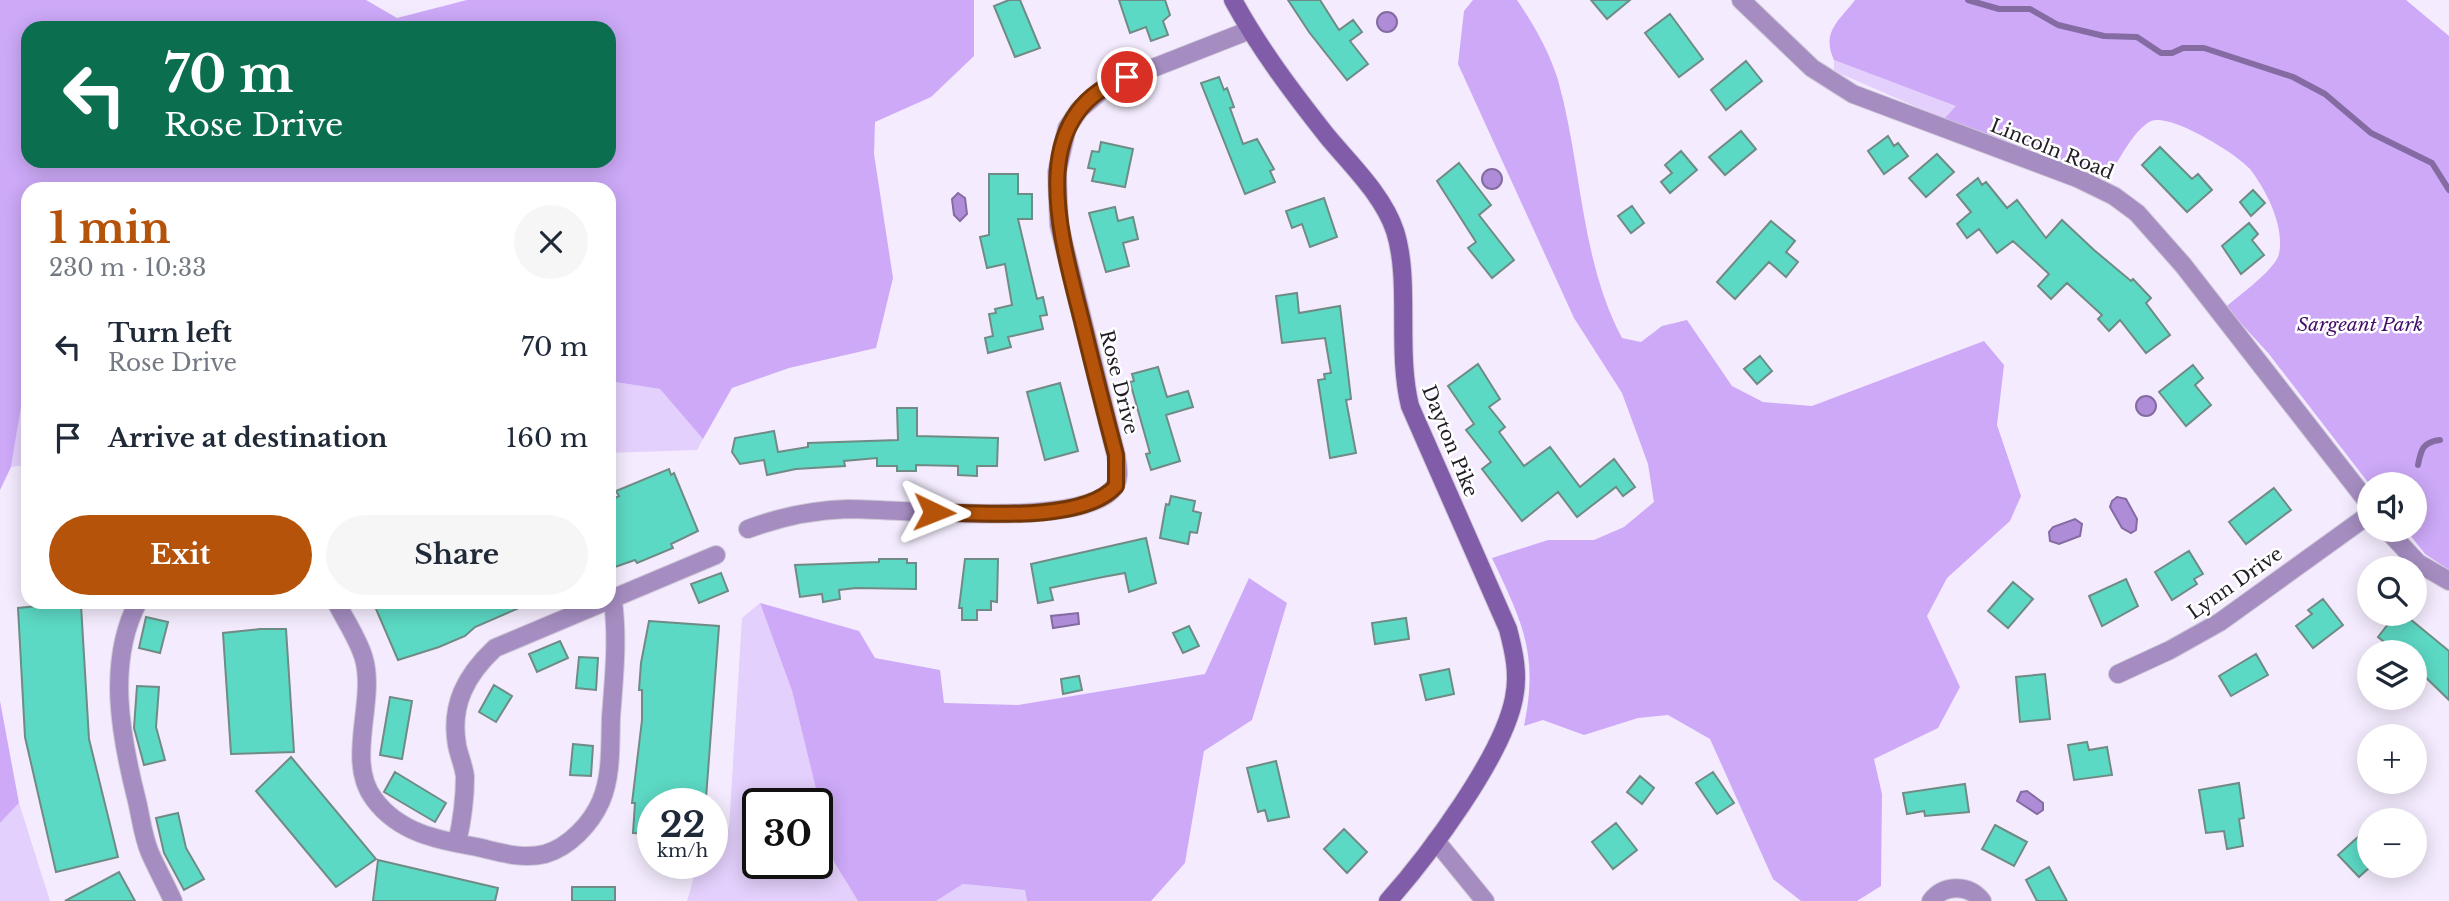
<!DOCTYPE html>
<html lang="en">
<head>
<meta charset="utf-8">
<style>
  :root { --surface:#fff; --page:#f6f6f7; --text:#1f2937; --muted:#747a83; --accent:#b45309 }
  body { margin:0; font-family:"Libre Baskerville",serif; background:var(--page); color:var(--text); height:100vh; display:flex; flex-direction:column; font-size:26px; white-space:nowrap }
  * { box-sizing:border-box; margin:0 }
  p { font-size:23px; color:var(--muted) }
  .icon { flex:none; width:38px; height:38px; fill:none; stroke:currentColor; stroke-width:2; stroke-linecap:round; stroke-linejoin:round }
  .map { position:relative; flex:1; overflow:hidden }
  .sheet { position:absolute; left:21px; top:182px; width:595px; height:427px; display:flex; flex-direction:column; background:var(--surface); border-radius:21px; box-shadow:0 4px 18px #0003 }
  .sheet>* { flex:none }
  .top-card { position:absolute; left:21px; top:21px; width:595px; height:147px; border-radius:21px; box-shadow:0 4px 18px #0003; background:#0b6e4f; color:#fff; overflow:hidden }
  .fabs { position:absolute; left:2357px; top:472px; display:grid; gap:14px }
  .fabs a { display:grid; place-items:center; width:70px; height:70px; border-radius:50%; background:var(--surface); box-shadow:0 4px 18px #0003; font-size:35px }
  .speed { position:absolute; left:637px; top:788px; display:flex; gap:14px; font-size:35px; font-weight:700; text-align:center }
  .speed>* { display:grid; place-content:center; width:91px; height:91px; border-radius:50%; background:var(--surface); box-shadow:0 4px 18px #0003; line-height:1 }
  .speed small { font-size:18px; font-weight:400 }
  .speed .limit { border:4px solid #111; border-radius:10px; background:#fff; color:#111 }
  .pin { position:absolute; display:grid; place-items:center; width:60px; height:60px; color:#fff; margin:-30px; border:4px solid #fff; border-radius:50%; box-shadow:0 2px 7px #0007 }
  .me { position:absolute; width:77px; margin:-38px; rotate:92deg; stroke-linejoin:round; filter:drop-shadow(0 0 5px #0008) }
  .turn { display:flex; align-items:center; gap:24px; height:147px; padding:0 28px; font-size:32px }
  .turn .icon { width:91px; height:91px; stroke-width:2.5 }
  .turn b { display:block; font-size:49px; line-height:60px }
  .round { display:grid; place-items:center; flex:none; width:74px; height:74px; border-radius:37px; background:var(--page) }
  .overview { display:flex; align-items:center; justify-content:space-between; height:119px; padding:0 28px }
  h1 { font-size:42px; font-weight:700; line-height:52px; color:var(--accent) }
  .primary-button { display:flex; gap:14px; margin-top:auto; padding:14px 28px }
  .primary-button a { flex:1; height:80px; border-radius:42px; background:var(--accent); color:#fff; font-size:28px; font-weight:700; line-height:80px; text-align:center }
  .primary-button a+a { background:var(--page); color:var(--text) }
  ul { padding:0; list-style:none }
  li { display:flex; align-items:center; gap:21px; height:91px; padding:0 28px }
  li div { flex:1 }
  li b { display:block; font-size:26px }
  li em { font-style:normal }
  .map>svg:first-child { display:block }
  .green { fill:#e3d0fc; fill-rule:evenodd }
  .forest { fill:#cda9f8; fill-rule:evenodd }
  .water { fill:#af8cd8; stroke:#846ba2; stroke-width:2 }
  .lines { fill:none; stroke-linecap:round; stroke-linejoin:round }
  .stream { stroke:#846ba2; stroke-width:6 }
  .building { fill:#5cd9c4; stroke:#708b85; stroke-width:2 }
  .street-casing { stroke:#cec7d7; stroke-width:20 }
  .secondary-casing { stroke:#cec7d7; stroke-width:20 }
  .street { stroke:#a58dc1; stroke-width:18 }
  .secondary { stroke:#815ca8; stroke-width:18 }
  .route-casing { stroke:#753606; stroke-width:18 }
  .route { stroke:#b45309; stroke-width:12 }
  .labels { text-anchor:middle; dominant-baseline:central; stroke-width:5; stroke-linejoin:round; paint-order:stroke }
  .street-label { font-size:19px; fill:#211d25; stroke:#fff }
  .park-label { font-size:19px; font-style:italic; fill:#440f6b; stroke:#fff }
</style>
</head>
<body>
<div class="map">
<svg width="2449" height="901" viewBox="0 0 2449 901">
  <rect width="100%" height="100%" fill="#f4ecfe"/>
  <path class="green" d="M1834,60l123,46 -13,13 -103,-45 -7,-4z
    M28,364v101l-17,2 16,-101z
    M609,381l51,8 43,50 -6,11 -88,3z
    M760,603l32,88 42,171 24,39h-171l11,-38h14v-16l17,-20 13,-209zM758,803h59v60h-59z
    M19,803l31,98h-50v-78z
    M963,884l62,6 2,11h-91z"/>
  <path class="forest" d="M0,0h366l31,18 70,-18h507v56l-43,41 -56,25 -1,32 19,124 -17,70 -87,20 -57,20 -29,51 -43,-50 -51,-8v-192h-581v175l-17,103 -11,23zM28,28h581v133h-581z
    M1473,0h44c17,25 32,51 41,80 24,85 22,179 64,258l19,4 21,-16 25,-6 45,66 31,16 49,4 172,-65 20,24 -7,60 24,71 -11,25 -63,57 -20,38 33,71 -22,41 -64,31 8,35 -1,92 -24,15h-56l-28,-22 -63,-140 -42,-24 -30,3 -54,17 -41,-15 -19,6c15,-73 -2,-104 -32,-168l56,-18h46l30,-13 30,-25 -6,-38 -26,-71 -48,-75 -116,-254 6,-53z
    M1855,0h551l43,36v534l-24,-16 -19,-24h9v-45h-45l-101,-131 -43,-47c13,-12 49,-37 53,-53 6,-28 -13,-64 -29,-85 -13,-15 -79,-56 -99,-48 -19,10 -33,42 -45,60l-21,-13 -141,-49 12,-13 -122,-46c-13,-28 5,-39 21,-60z
    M1249,578l38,25 -35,117 -48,31 -19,112 -34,38h-124l-2,-11 -62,-6 -27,17h-78l-24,-39 -42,-171 -32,-88 99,28 16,27 65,12 4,33 74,2 187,-31z
    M0,701l19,102 -19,20z"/>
  <path class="water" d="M1377 22a10 10 0 1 1 20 0a10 10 0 1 1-20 0Z
    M1482 179a10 10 0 1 1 20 0a10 10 0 1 1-20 0Z
    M958,193l7,5 2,16 -7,7 -6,-6 -2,-16z
    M2136 406a10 10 0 1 1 20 0a10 10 0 1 1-20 0Z
    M2117,497l9,2 11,20 -1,11 -5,3 -9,-5 -12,-21 2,-6z
    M2075,519l7,5 -2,12 -21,8 -9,-3 -1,-9 4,-5z
    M1078,613l1,11 -26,4 -2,-12z
    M2027,791l16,12v7l-6,4 -20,-13 4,-9z"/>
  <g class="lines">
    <path class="stream" d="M1968,0l31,9h31l28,16 46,11 33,1 24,16h11l11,-5h21l89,29 32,17 46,39 61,30 17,27
      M2418,465c3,-16 5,-23 22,-25"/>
  </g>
  <path class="building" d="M1009,0h11l20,48 -25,9 -21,-51z
    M1119,0h46l5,15 -7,6 5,14 -17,6 -5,-14 -16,6z
    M1288,0h32l19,30 14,-10 9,12 -12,9 18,23 -21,16 -38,-48z
    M1591,0h39l-23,19z
    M1670,14l33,45 -24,18 -34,-44z
    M1746,61l16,20 -36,29 -15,-20z
    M1219,77l5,13 3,-2 7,19 -4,1 13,36 14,-5 17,30 -4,2 5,11 -30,12 -44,-111z
    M1741,131l15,18 -31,26 -16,-18z
    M1888,136l6,10 4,-3 10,13 -24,18 -16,-23z
    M1101,142l32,7 -8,38 -33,-6 3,-12 -7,-1 4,-17 7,1z
    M2160,147l32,32 6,-5 14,16 -25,22 -45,-47z
    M1681,151l16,19 -27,23 -9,-11 11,-9 -7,-8z
    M1937,154l17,18 -28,25 -17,-19z
    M1459,163l32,42 -12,10 35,45 -22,18 -24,-30 8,-6 -39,-61z
    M989,174h29v20h14v25h-14l19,80 6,-2 4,18 -7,1 3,13 -35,8 3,10 -23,6 -3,-15 8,-2 -4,-22 7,-1 -1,-4 17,-4 -7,-41 -18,4 -7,-31 9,-2z
    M1978,178l4,7 4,-3 21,26 10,-8 29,38 16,-18 32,30 37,31 2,-2 18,19 -5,5 24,32 -24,18 -26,-33 -11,11 -11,-12 4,-4 -35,-32 -16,16 -13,-13 11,-12 -36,-33 -16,12 -18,-24 -12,9 -10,-14 14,-12 -14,-17z
    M2253,190l12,13 -14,13 -11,-14z
    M1324,198l13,39 -27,10 -8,-23 -10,4 -6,-17z
    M1632,206l12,17 -13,10 -13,-17z
    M1115,207l3,14 15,-4 5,22 -15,4 6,23 -23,6 -17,-59z
    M1771,221l24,20 -9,11 12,10 -12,15 -17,-15 -34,37 -18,-17z
    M2249,223l9,11 -6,6 12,15 -23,19 -19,-28z
    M1297,293l2,20 41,-7 11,93 -5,1 10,53 -26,5 -12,-78 7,-1 -1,-5 7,-1 -6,-35 -43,5 -6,-47z
    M1760,356l12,15 -15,13 -13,-15z
    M1478,364l22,35 -11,8 16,20 -6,5 25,34 26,-19 30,40 34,-28 21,28 -12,9 -7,-9 -39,30 -19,-25 -36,29 -40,-52 9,-7 -25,-32 8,-6 -26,-38z
    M2193,365l10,13 -8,7 16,20 -25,21 -27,-34z
    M1158,367l9,30 21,-6 5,16 -27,8 14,46 -29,9 -5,-16 4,-1 -20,-71 4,-1 -2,-7z
    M1060,383l18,68 -33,9 -18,-68z
    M897,408h20v28l81,2 -1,28h-20v10l-19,-1v-9l-42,-1v6h-19v-5h-20v-8l-33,3 1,5 -49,3 -29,6 -3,-15 -24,4 -8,-12 3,-14 39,-7 4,21 30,-5v-4l90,-3z
    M669,469l2,6 3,-2 24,58 -27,13 2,4 -36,15 -2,-3 -26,9v-68l10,-5 -3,-5z
    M2274,488l17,22 -45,34 -17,-22z
    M1171,496l24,5 -2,10 8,2 -4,20 -7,-1 -2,12 -28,-6 6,-34 3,1z
    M1146,538l10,45 -27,9 -4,-19 -22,4 -53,11 3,12 -15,3 -7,-39z
    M2189,551l14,23 -9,5 3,5 -25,16 -17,-28z
    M879,559h28v4h9v26l-60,-1 -17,2 1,9 -17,3 -1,-8 -22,3 -5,-32 84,-3z
    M965,559h33l-1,43 -6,-1v9h-14v10h-15v-12h-3z
    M721,573l7,18 -29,12 -8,-19z
    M2126,579l12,27 -36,20 -13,-30z
    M2013,582l20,17 -25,29 -20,-17z
    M2323,599l20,26 -30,23 -17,-22 16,-12 -4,-4z
    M373,602h160l-58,25 -10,9 -26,11 -41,13z
    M48,605h33l8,134 29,118 -62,15 -31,-135 -7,-129z
    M2396,614h8l45,37v49l-34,-33v-14h-17l-20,-16z
    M146,617l22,5 -8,31 -21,-5z
    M1406,618l3,21 -34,5 -3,-21z
    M649,621l70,5 -13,172 -7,-1v6h-46v31l-20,-1 2,-30h-3l10,-83v-30h-3l2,-27z
    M1189,626l10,20 -16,7 -10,-20z
    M260,629h26l8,123 -63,2 -8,-121z
    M560,641l8,17 -31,14 -8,-18z
    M2256,654l12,21 -37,21 -12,-20z
    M579,657l19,1 -2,32 -20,-2z
    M1449,669l5,25 -28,6 -6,-25z
    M2045,674l5,45 -30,3 -4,-45z
    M1079,676l3,14 -19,4 -2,-15z
    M494,685l18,11 -16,26 -17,-10z
    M137,686l22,1 -3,40 9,33 -21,5 -10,-37z
    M390,697l22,4 -10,58 -22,-4z
    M2087,742l2,8 18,-3 5,28 -38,5 -6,-35z
    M573,744l20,2 -2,30 -21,-1z
    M291,757l85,102 -40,28 -80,-96z
    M1276,761l13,56 -21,4 -3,-11 -7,2 -11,-44z
    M395,772l51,31 -11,19 -51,-30z
    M1713,772l21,31 -17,11 -21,-31z
    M1640,776l14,12 -12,16 -15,-12z
    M2239,783l5,35 -5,1 4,27 -16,3 -3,-18 -18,2 -7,-43z
    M1965,784l4,28 -44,4 -1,-5 -17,3 -4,-21z
    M178,813l8,35 18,31 -20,11 -20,-37 -8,-35z
    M1616,823l21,27 -24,19 -21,-27z
    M1995,825l32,17 -13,24 -32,-17z
    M2370,826v41l-11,10 -21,-22z
    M1344,829l23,23 -20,21 -23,-24z
    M378,860l120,28 -3,13h-122z
    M2049,867l18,34h-30l-11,-21z
    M119,872l16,29h-70z
    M572,887h43v14h-43z"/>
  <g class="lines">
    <g class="street-casing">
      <path id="street" d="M1741,0l71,68 41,26 224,84 37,18 23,17 46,52 187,240
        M748,529c32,-12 66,-19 100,-20 55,0 225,19 263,-18 10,-9 7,-24 5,-36l-57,-230 -2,-53 10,-44 12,-18 28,-24 143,-56
        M2387,530l31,33 31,18
        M138,602c-32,61 -17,136 -1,199 4,17 6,36 13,52 7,16 16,32 23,48
        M336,602c9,18 23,38 28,57 12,43 -19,102 10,140 25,34 64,41 103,48 22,5 45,13 68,7 24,-7 46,-30 56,-53 11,-26 9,-57 10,-84 3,-39 7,-77 2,-116
        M2118,674l52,-24 50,-28 150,-108
        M1436,841l49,60
        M457,843c5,-22 8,-43 8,-66 -1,-11 -6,-21 -8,-32 -7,-40 9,-70 38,-97l221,-93
        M1931,901c13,-17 38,-17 51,0"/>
    </g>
    <g class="secondary-casing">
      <path id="secondary" d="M1233,0c26,48 60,93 94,136 24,29 56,59 68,95 16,50 1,119 15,175l98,223c6,23 11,45 6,69 -11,58 -86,158 -126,203"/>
    </g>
    <use href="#street" class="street"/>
    <use href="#secondary" class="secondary"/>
  </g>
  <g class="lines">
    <g class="route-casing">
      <path id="route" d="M934,512c45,1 149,11 182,-26v-31c-12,-45 -23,-89 -34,-134 -20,-81 -61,-206 45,-244"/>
    </g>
    <use href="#route" class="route"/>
  </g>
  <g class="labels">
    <g class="street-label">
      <text transform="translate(2052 149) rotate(22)">Lincoln Road</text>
      <text transform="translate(1119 382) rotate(76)">Rose Drive</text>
      <text transform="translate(1450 441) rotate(68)">Dayton Pike</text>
      <text transform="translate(2235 583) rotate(-35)">Lynn Drive</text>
    </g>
    <g class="park-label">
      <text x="2360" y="324">Sargeant Park</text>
    </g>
  </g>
</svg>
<div class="fabs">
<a><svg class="icon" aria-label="sound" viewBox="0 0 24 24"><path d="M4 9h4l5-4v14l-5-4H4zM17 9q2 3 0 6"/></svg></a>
<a><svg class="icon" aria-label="search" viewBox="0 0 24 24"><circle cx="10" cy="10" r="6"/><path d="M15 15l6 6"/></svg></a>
<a><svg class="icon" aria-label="layers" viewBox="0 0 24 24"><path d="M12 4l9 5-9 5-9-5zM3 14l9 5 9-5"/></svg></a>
<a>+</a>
<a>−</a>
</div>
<div class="speed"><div>22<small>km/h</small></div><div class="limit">30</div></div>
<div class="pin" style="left:1127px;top:77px;background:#d93025"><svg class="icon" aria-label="arrive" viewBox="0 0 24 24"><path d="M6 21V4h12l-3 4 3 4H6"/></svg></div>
<svg class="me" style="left:934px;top:512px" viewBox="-20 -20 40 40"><path d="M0-17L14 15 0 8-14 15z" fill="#b45309" stroke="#fff" stroke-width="4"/></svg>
<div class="top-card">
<div class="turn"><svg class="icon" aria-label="left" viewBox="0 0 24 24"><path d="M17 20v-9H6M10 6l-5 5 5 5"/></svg><div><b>70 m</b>Rose Drive</div></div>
</div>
<section class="sheet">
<div class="overview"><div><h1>1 min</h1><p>230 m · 10:33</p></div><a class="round"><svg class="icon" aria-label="close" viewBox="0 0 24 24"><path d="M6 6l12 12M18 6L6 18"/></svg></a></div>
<ul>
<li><svg class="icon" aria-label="left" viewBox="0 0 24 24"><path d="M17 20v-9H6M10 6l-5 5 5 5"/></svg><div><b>Turn left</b><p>Rose Drive</p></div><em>70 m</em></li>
<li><svg class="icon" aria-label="arrive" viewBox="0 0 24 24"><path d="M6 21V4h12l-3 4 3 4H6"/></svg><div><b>Arrive at destination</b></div><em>160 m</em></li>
</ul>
<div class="primary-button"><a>Exit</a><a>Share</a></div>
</section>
</div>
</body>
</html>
